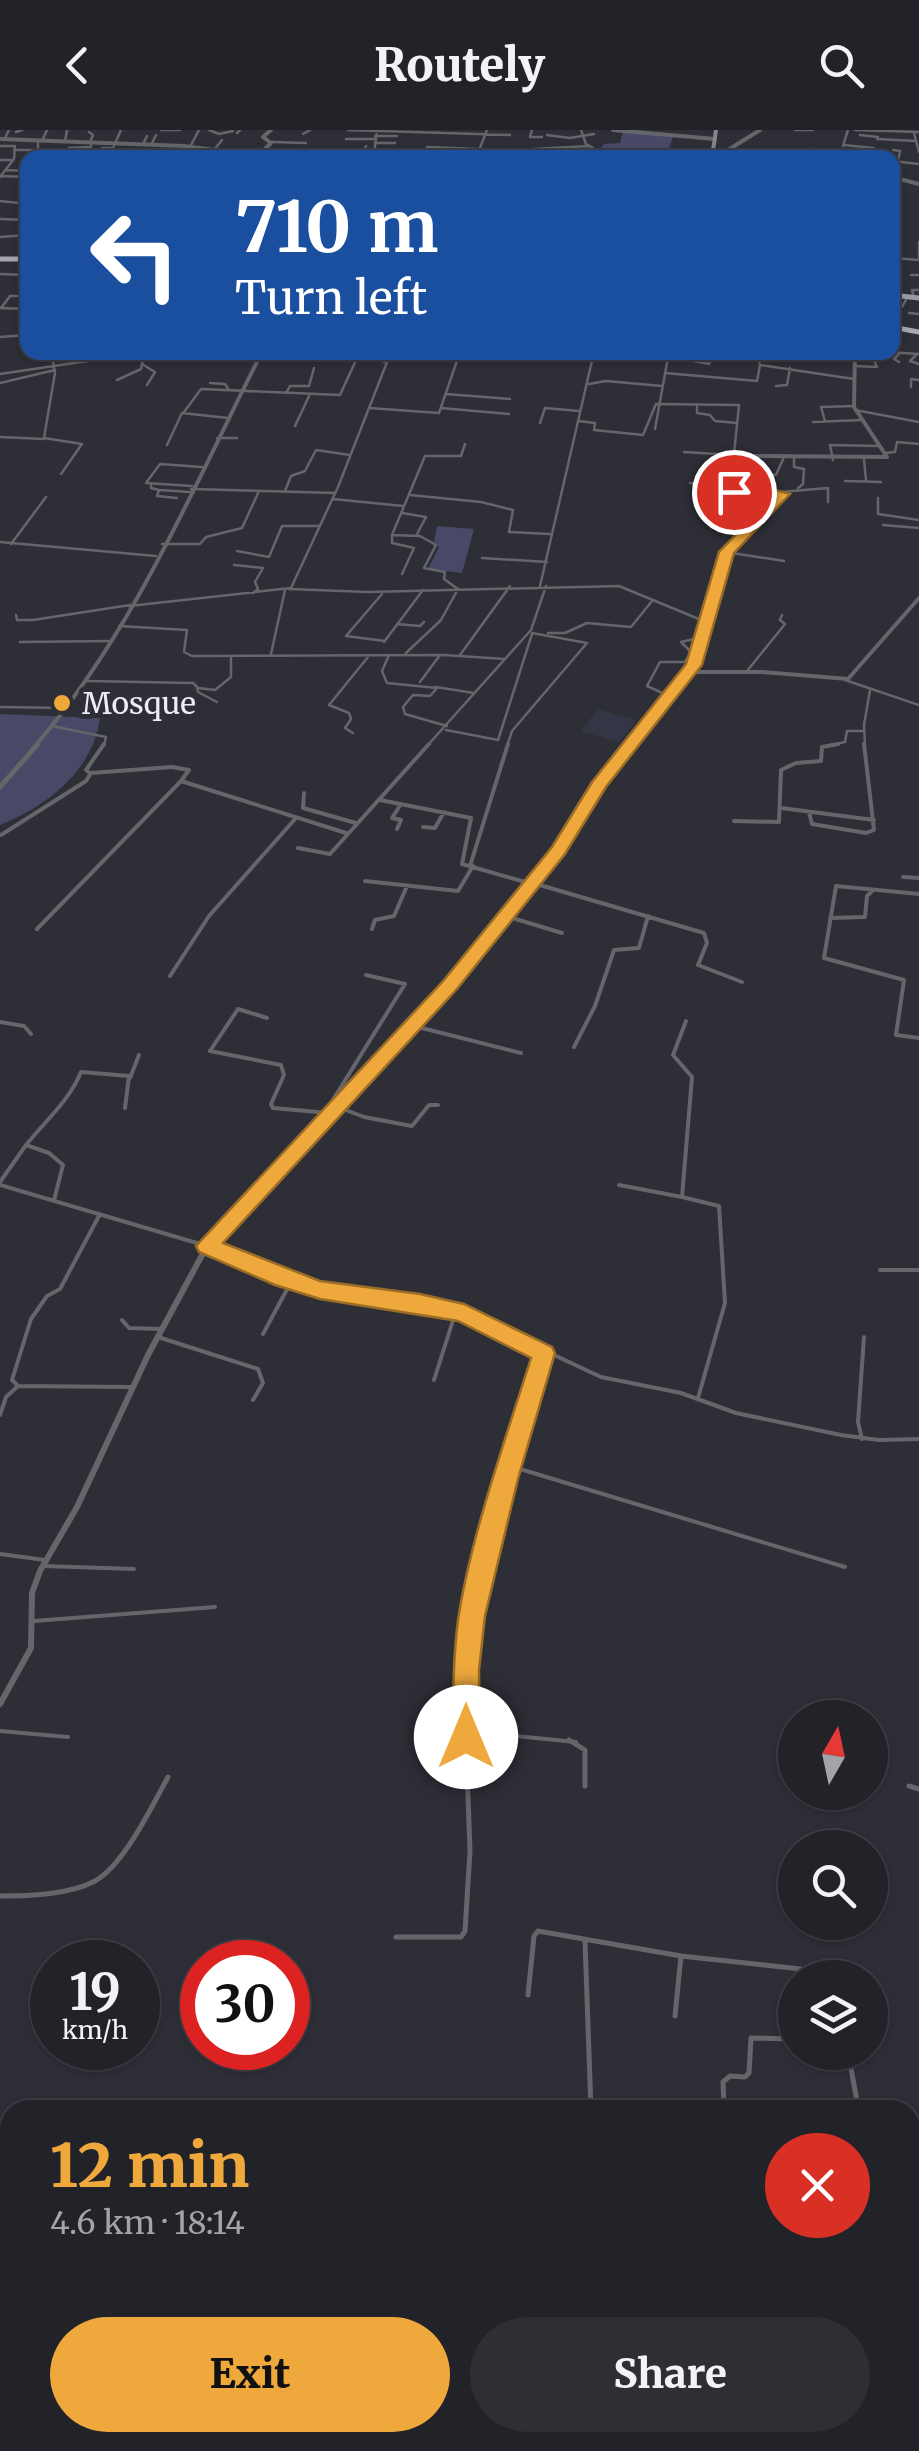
<!DOCTYPE html>
<html lang="en">
<head>
<meta charset="utf-8">
<style>
  :root { --surface:#222229; --page:#2e2f35; --text:#f1f3f6; --muted:#a2a4a8; --line:#3f3f46; --accent:#eea83c }
  body { margin:0; font-family:Merriweather,serif; background:var(--page); color:var(--text); height:100vh; display:flex; flex-direction:column; font-size:38px; white-space:nowrap }
  * { box-sizing:border-box; margin:0 }
  p { font-size:32px; color:var(--muted) }
  .icon { flex:none; width:55px; height:55px; fill:none; stroke:currentColor; stroke-width:2; stroke-linecap:round; stroke-linejoin:round }
  .map { position:relative; flex:1; overflow:hidden }
  .sheet { position:absolute; left:0px; top:1970px; width:920px; height:352px; display:flex; flex-direction:column; background:var(--surface); border-radius:30px 30px 0 0; box-shadow:0 2px 8px #0004,0 0 0 2px var(--line) }
  .sheet>* { flex:none }
  .top-card { position:absolute; left:20px; top:20px; width:880px; height:210px; border-radius:20px; box-shadow:0 2px 8px #0004,0 0 0 2px var(--line); background:#1a4fa0; color:#fff; overflow:hidden }
  .needle { width:65px; rotate:9deg }
  .buttons { position:absolute; left:778px; top:1570px; display:grid; gap:20px }
  .buttons a { display:grid; place-items:center; width:110px; height:110px; border-radius:50%; background:var(--surface); box-shadow:0 2px 8px #0004,0 0 0 2px var(--line); font-size:50px }
  .speed { position:absolute; left:30px; top:1810px; display:flex; gap:20px; font-size:50px; font-weight:700; text-align:center }
  .speed>* { display:grid; place-content:center; width:130px; height:130px; border-radius:50%; background:var(--surface); box-shadow:0 2px 8px #0004,0 0 0 2px var(--line); line-height:1 }
  .speed small { font-size:25px; font-weight:400 }
  .speed .limit { border:15px solid #d22; background:#fff; color:#111 }
  .pin { position:absolute; display:grid; place-items:center; width:85px; height:85px; color:#fff; margin:-42px; border:5px solid #fff; border-radius:50%; box-shadow:0 2px 10px #0007 }
  .me { position:absolute; width:110px; margin:-55px; rotate:0deg; stroke-linejoin:round; filter:drop-shadow(0 0 8px #0008) }
  .turn { display:flex; align-items:center; gap:35px; height:210px; padding:0 50px; font-size:45px }
  .turn .icon { width:130px; height:130px; stroke-width:2.5 }
  .turn b { display:block; font-size:70px; line-height:85px }
  .round { display:grid; place-items:center; flex:none; width:105px; height:105px; border-radius:52px; background:var(--page) }
  .head { display:flex; align-items:center; justify-content:space-between; height:170px; padding:0 50px }
  h1 { font-size:60px; font-weight:800; line-height:75px; color:var(--accent) }
  .button { display:flex; gap:20px; margin-top:auto; padding:20px 50px }
  .button a { flex:1; height:115px; border-radius:60px; background:var(--accent); color:#111; font-size:40px; font-weight:800; line-height:115px; text-align:center }
  .button a+a { background:var(--page); color:var(--text) }
  header { display:flex; justify-content:space-between; align-items:center; height:130px; padding:0 50px; background:var(--surface); font-size:45px; font-weight:800 }
  .map>svg:first-child { display:block }
  .built { fill:#353645 }
  .green { fill:#484867 }
  .lines { fill:none; stroke-linecap:round; stroke-linejoin:round }
  .minor-far2 { stroke:#65666a; stroke-width:2.5 }
  .minor-far1 { stroke:#65666a; stroke-width:4 }
  .minor { stroke:#65666a; stroke-width:5 }
  .tertiary-far2 { stroke:#65666a; stroke-width:4 }
  .tertiary-far1 { stroke:#65666a; stroke-width:5 }
  .tertiary { stroke:#65666a; stroke-width:6 }
  .secondary { stroke:#84848b; stroke-width:4 }
  .primary { stroke:#9b9ba5; stroke-width:5 }
  .trunk { stroke:#a6a6b0; stroke-width:5 }
  .route { fill:#eea83c; stroke:#9b6d27; stroke-width:2.5 }
  .poi-dot { fill:#eea83c; stroke:#2e2e37; stroke-width:4 }
  .labels { text-anchor:middle; dominant-baseline:central; stroke-width:10; stroke-linejoin:round; paint-order:stroke }
  .far-poi-label { font-size:30px; fill:#ededf3; stroke:#2e2e37; text-anchor:start }
</style>
</head>
<body>
<header><svg class="icon" aria-label="back" viewBox="0 0 24 24"><path d="M15 5l-7 7 7 7"/></svg>Routely<svg class="icon" aria-label="search" viewBox="0 0 24 24"><circle cx="10" cy="10" r="6"/><path d="M15 15l6 6"/></svg></header>
<div class="map">
<svg width="919" height="2321" viewBox="0 0 919 2321">
  <rect width="100%" height="100%" fill="#2e2e37"/>
  <path class="built" d="M598,579l38,11 -17,22 -38,-11z"/>
  <path class="green" d="M623,1l50,6 -7,20h-15l9,-2 -60,-6 4,-5 16,-1z
    M437,396l37,3 -12,44 -34,-4 11,-22 -5,-5z
    M0,584l100,4c-7,53 -53,88 -100,107z"/>
  <g class="lines">
    <path class="minor-far2" d="M161,0h19
      M209,0l10,4 14,-3
      M348,0l162,5
      M532,0l-2,7h12
      M581,0l5,14 7,4 -1,10
      M795,0h18
      M855,0l64,2
      M377,1l-3,22 4,5
      M16,2l6,-2
      M89,2l4,3 -3,7
      M237,3l3,-3
      M914,3l5,19
      M303,4l7,-4
      M547,5l23,3 24,-4
      M860,5l18,2
      M375,6h22
      M346,9h29
      M877,9l39,2
      M4,10l5,-10
      M42,11l5,-11
      M65,12l2,-12
      M272,12l34,1
      M375,13h20
      M143,14l4,-8
      M151,15l5,-10
      M844,15l30,3
      M0,16h13
      M843,16l5,-16
      M190,17l9,-17
      M427,17l51,2
      M69,18l21,-1
      M102,18h11l8,-18
      M265,19l19,1
      M533,19l57,-3
      M814,19l58,5
      M14,20h24v-9
      M179,20l11,7
      M214,20l8,-10
      M593,20l56,6 61,-1
      M893,20l7,1 -2,10
      M88,21l35,1 1,4
      M510,21l14,1 1,6
      M51,27l37,1 4,-16
      M361,28l5,-12
      M411,28l2,-8
      M455,28l11,-10
      M476,28l11,-28
      M0,30h13
      M892,31l27,3
      M6,40l22,1
      M1,46l27,1
      M0,47l14,-18 1,-13
      M0,71l28,3
      M0,89l28,1
      M0,107l28,-2
      M919,112v16
      M892,128l27,2
      M0,144l28,1
      M911,145h8
      M892,151l6,1
      M914,168l-2,-8h7
      M902,177l5,-9
      M0,178l28,1
      M1,178l9,-12h15
      M909,183l10,1
      M0,207l28,-2
      M896,217l2,-19
      M56,222l-4,5 3,16 -11,65 38,6 -21,30
      M466,222l54,9
      M865,222l6,2 -2,4
      M889,222l30,2
      M899,224l-5,5 5,3
      M917,224l-7,7 9,3
      M451,226l1,-4
      M668,226l41,8 4,-9 45,2 2,8 94,14
      M300,229l2,-7
      M142,234l13,8 -8,13
      M854,236l23,1 -2,-4 7,-11
      M665,243l92,8 3,-16
      M0,244l148,-22
      M117,250l24,-11 2,-10 -4,-5
      M0,253l55,-13
      M210,253l15,1 4,6
      M589,254l17,-3 56,5
      M776,256l11,-1 3,-17
      M911,257v-8l8,1
      M286,263l4,-7h19l5,-18
      M446,264l64,5
      M697,277v6l13,2 5,6 22,2
      M369,278l70,5 21,-61
      M441,278l68,6
      M855,280l64,12
      M184,282l17,-23 139,6 17,-37 15,-1 15,6
      M578,291l17,2 -1,7 49,5 13,-31 83,1 -5,49
      M825,291l-4,-14 33,-1
      M813,292l49,-2
      M540,293l5,-15 34,3
      M295,296l15,-32
      M655,299l14,-77
      M0,307l44,2
      M217,308h20
      M167,315l15,-32 46,5
      M684,322l66,4
      M885,323l10,-1 2,-10 22,2
      M794,328v9l10,2 -1,15 -5,4
      M833,330l-3,-15 50,1
      M864,330l2,20
      M745,339l31,6 8,-18
      M845,351l36,1
      M690,353l50,3
      M151,354v4l8,2 -2,6 20,2
      M192,356l-46,-3 14,-19 42,3
      M191,359l144,4
      M159,360l31,2
      M285,361l6,-15 14,-5 11,-21 34,5
      M781,362l47,-4v14
      M410,365l71,7 32,8 -4,22 41,2
      M878,368v16l41,6
      M333,369l70,7
      M402,383l24,4 -10,19
      M709,384l12,-1 4,-13 18,-14
      M883,395l36,3
      M392,405l28,1 16,9 -12,23 21,4 -1,7 14,10 -17,31 -35,33
      M392,405l33,-79h36l4,-12
      M392,405v8l22,5 -12,26
      M0,412l156,14
      M11,414l35,-47
      M162,414h38l6,-7 36,-9 17,-37
      M237,421l32,6 13,-31h37
      M726,422l58,9
      M482,428l65,4
      M234,435l29,3 -8,14 3,7 -5,4
      M540,456l54,-234
      M289,459l79,3 251,-6 87,36
      M129,476l162,-18 47,-101 53,-135
      M16,485l1,5h16l97,-15
      M397,494l23,2 4,-4
      M119,496l68,4 -3,22 8,4 252,-1 61,4
      M548,503h17l22,-10 44,4 21,-26
      M346,506l36,-42
      M346,506l39,5
      M20,512l91,-1
      M384,512l39,-52
      M271,524l14,-64
      M389,525l-7,16 5,12 50,5 -7,8 -17,-1 -10,12 2,7 42,12
      M460,525l50,-69
      M747,541l38,-47 -5,-4 2,-5
      M845,550l74,25
      M87,551l106,2 5,5 17,2 16,-13v-19
      M420,552l20,-27
      M197,557l1,5 19,10
      M436,557l38,6
      M669,566l-22,-10 13,-24h25l6,-10 -10,-10 21,-5
      M0,577l65,1
      M52,596l54,11 -2,9
      M446,600l52,10 34,-106
      M353,603l-8,-5 6,-9 -2,-6 -20,-8 39,-48
      M427,616l104,-116 15,-44
      M507,616l5,-15 75,-88 -55,-10
      M827,616l18,-4 2,-11h17
      M865,616l-1,-21 6,-35"/>
    <path class="minor-far1" d="M90,643l-4,-3 18,-26
      M304,663l-1,15 53,15
      M380,670l91,18 -9,46 70,20
      M781,678l93,12
      M809,682l3,12 54,9 8,-3 -10,-86
      M734,691l45,1 2,-52 15,-7 25,-2 1,-14 16,-3
      M423,697l12,1 9,-16
      M397,699l4,-9 -9,-2 9,-14
      M1,705l85,-54 5,-8 81,-6 17,3 -8,11 165,52
      M298,718l32,6 99,-110
      M470,736l38,-122
      M903,747l16,1
      M365,751l93,10 15,-25
      M533,753l171,50 3,10 -9,22 44,17
      M919,764l-83,-8 -12,72 80,22 -8,55 23,3
      M506,786l56,17
      M830,788l35,-1 2,-21 6,-6
      M37,799l144,-148
      M372,799l3,-9 19,-4 13,-30
      M170,846l39,-60 87,-98
      M267,888l-29,-9 -28,42 71,14 3,10 -13,29 2,4 56,5
      M686,891l-13,34 19,22 -10,120 37,9 6,97 -27,95
      M0,892l24,4 7,8
      M414,896l107,27
      M574,917l21,-41 19,-56 25,-2 9,-32
      M130,948l9,-23
      M338,977l26,10 48,9 17,-21h9
      M326,981l79,-127 -39,-9
      M0,1052l26,-37
      M0,1055l207,61 94,39 163,28 137,64 80,16 55,20 105,22 38,5 40,-1
      M619,1055l63,12
      M54,1070l9,-35 -14,-12 -23,-8c20,-25 43,-44 55,-73l48,4 -4,32
      M100,1084l-40,75 -13,7 -16,23 -19,61 6,6 113,1
      M880,1140h39
      M122,1190l7,8 32,1
      M263,1204l28,-52
      M158,1207l100,32 5,14 -10,17
      M544,1223c-17,33 -21,69 -31,104 -24,91 -45,179 -47,274l110,11
      M434,1250l22,-69
      M0,1285l6,-18 12,-11
      M862,1309l-4,-17 6,-85
      M510,1336l335,101
      M0,1424l45,6
      M44,1436l90,3
      M34,1491l181,-14
      M0,1601l68,6
      M466,1601v11"/>
    <path class="minor" d="M569,1610l16,10v36
      M909,1656l10,3
      M0,1766c28,0 69,-1 95,-15 29,-16 57,-75 73,-104
      M396,1807h65l4,-6 5,-80 -4,-111
      M585,1811l6,169
      M528,1865l6,-59 4,-5 143,25 138,15 9,7
      M675,1886l6,-60
      M848,1922l9,49 26,9
      M724,1980l-1,-28 7,-6 15,1 4,-4 2,-35 44,1
      M910,1989l9,2
      M910,1995l9,40
      M0,2194l10,2
      M428,2321l1,-9
      M543,2321l1,-9"/>
    <path class="tertiary-far2" d="M613,0l102,9
      M0,9l184,7 94,12
      M710,24l33,4
      M720,25l40,-25
      M257,27l14,-14 -8,-6 8,-7
      M892,47l27,7
      M690,540l36,-118 56,-58 -40,-9 6,-29 139,1 -33,-50 1,-55
      M35,616c99,-114 159,-261 227,-394
      M629,616l58,-74h75l86,7 71,-81"/>
    <path class="tertiary-far1" d="M0,657l38,-43
      M264,1054l199,-214 96,-120 30,-52 42,-54"/>
    <path class="tertiary" d="M0,1574l31,-56 1,-55 8,-22 37,-64 71,-152 59,-109 60,-64"/>
    <path class="secondary" d="M712,28l4,-28"/>
    <path class="primary" d="M892,165l27,3"/>
    <path class="trunk" d="M0,129h28
      M892,197l27,5"/>
  </g>
  <path class="route" d="M742,351l48,13 -56,59 -32,112 -96,122 -41,67 -108,135 -234,254 97,38 100,13 44,10 88,43 3,6 -37,126 -33,137 -6,54 1,67 -4,9 -10,4 -9,-4 -4,-9c0,-39 0,-78 5,-117 13,-85 47,-179 73,-262l-73,-37 -138,-22 -45,-14 -76,-33 -3,-6 248,-266 108,-133 40,-65 94,-118 33,-112 53,-55 -27,-6 -17,4v-6z"/>
  <circle class="poi-dot" cx="62" cy="573" r="10"/>
  <g class="labels">
    <g class="far-poi-label">
      <text x="82" y="573">Mosque</text>
    </g>
  </g>
</svg>
<div class="buttons">
<a><svg class="needle" viewBox="-14 -14 28 28"><path d="M0-13l5 13h-10z" fill="#e53935"/><path d="M0 13l5-13h-10z" fill="#a2a4a8"/></svg></a>
<a><svg class="icon" aria-label="search" viewBox="0 0 24 24"><circle cx="10" cy="10" r="6"/><path d="M15 15l6 6"/></svg></a>
<a><svg class="icon" aria-label="layers" viewBox="0 0 24 24"><path d="M12 4l9 5-9 5-9-5zM3 14l9 5 9-5"/></svg></a>
</div>
<div class="speed"><div>19<small>km/h</small></div><div class="limit">30</div></div>
<div class="pin" style="left:734px;top:362px;background:#d93025"><svg class="icon" aria-label="arrive" viewBox="0 0 24 24"><path d="M6 21V4h12l-3 4 3 4H6"/></svg></div>
<svg class="me" style="left:466px;top:1607px" viewBox="-20 -20 40 40"><circle r="19" fill="#fff"/><path d="M0-13L10 11 0 6-10 11z" fill="#eea83c"/></svg>
<div class="top-card">
<div class="turn"><svg class="icon" aria-label="left" viewBox="0 0 24 24"><path d="M17 20v-9H6M10 6l-5 5 5 5"/></svg><div><b>710 m</b>Turn left</div></div>
</div>
<section class="sheet">
<div class="head"><div><h1>12 min</h1><p>4.6 km · 18:14</p></div><a class="round" style="background:#d93025;color:#fff"><svg class="icon" aria-label="close" viewBox="0 0 24 24"><path d="M6 6l12 12M18 6L6 18"/></svg></a></div>
<div class="button"><a>Exit</a><a>Share</a></div>
</section>
</div>
</body>
</html>
